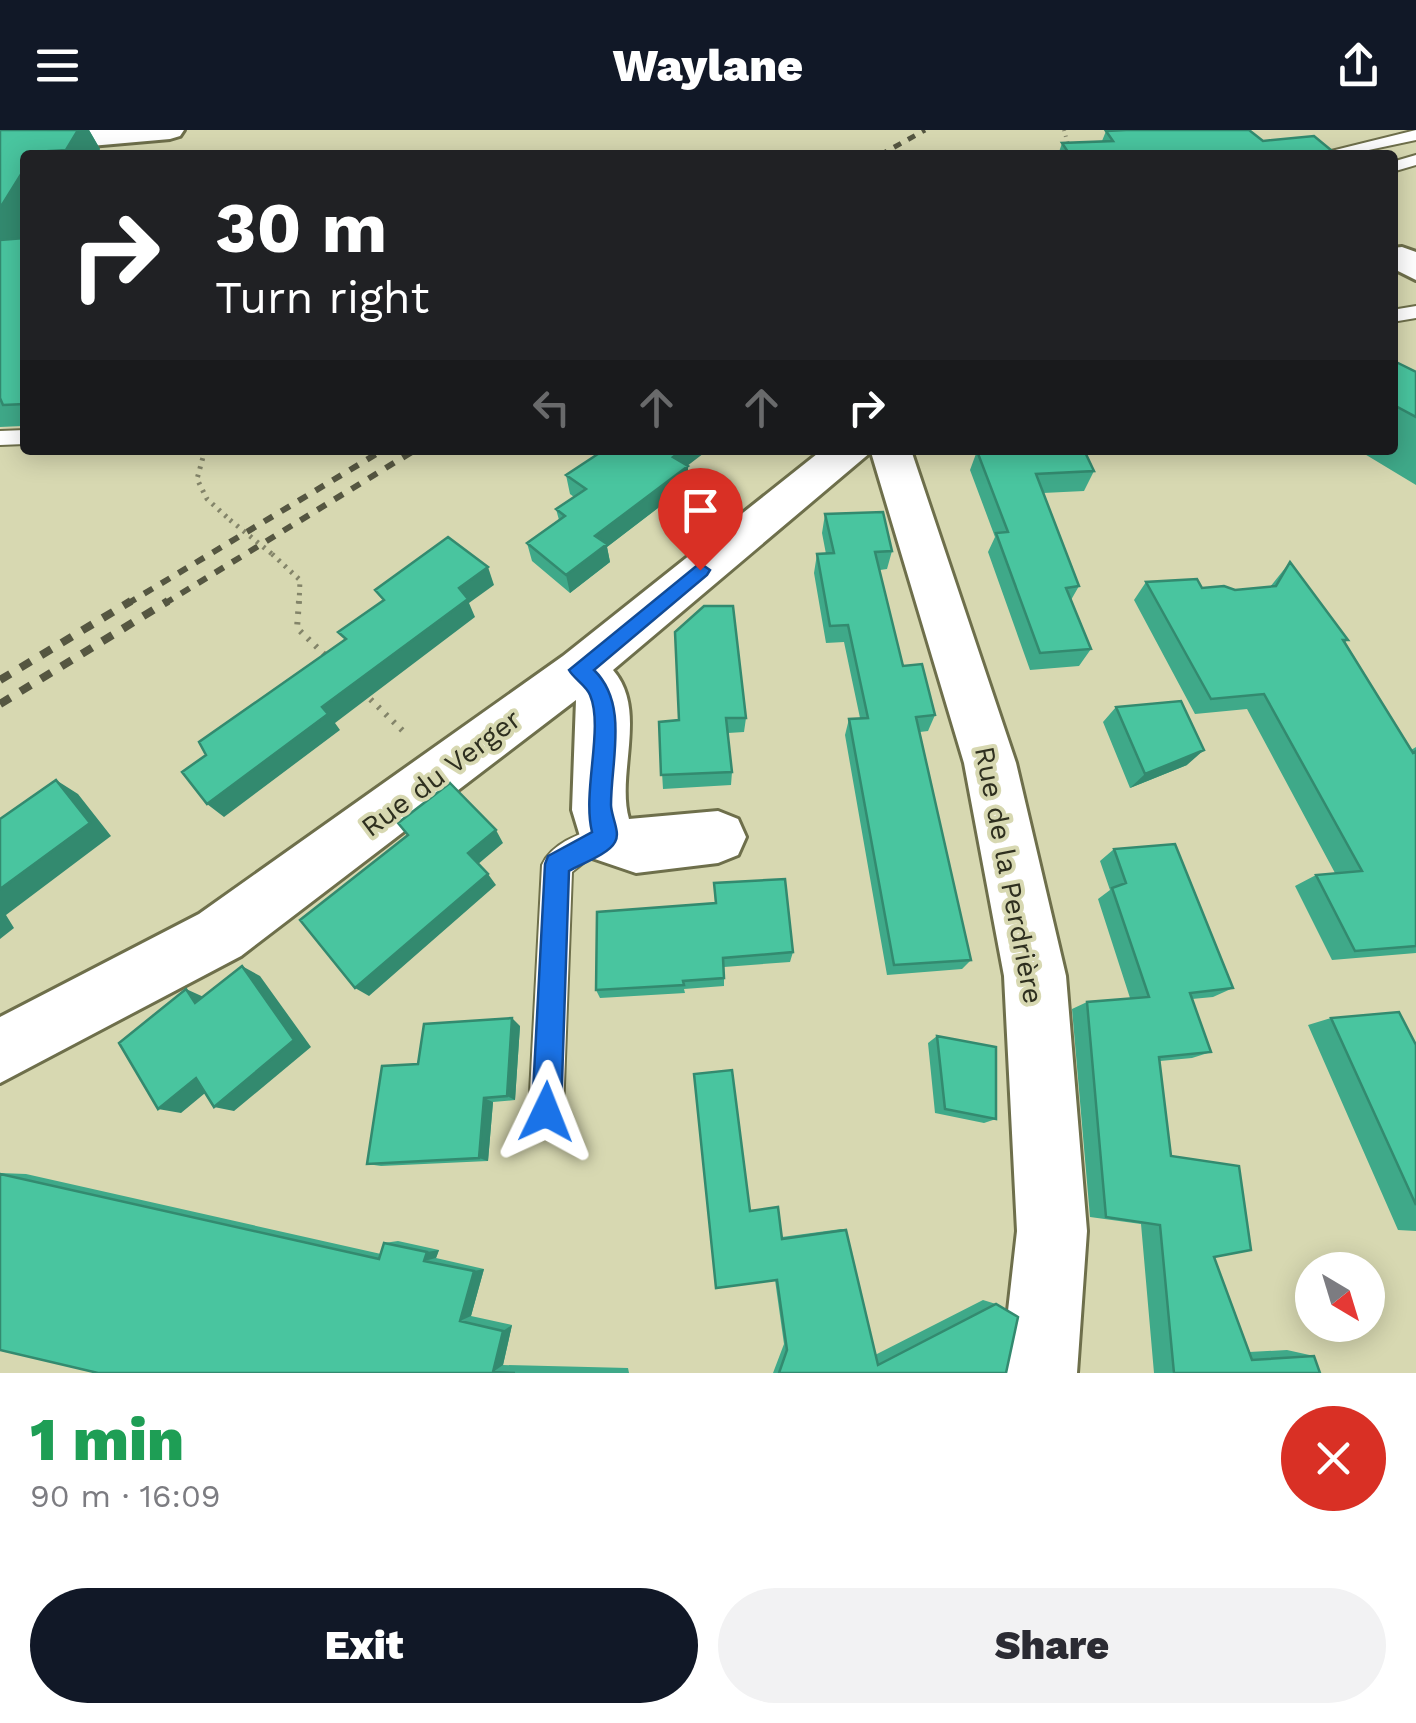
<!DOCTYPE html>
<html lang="en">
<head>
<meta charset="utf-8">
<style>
  :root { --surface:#fff; --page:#f2f2f3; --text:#2b2b33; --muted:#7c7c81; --accent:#111827 }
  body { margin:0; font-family:"Work Sans",sans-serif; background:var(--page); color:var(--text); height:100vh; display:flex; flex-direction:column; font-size:38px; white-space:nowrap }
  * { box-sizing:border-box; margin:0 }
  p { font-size:32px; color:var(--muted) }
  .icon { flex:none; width:55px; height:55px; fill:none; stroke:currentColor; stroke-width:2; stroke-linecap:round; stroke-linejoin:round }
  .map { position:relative; height:1243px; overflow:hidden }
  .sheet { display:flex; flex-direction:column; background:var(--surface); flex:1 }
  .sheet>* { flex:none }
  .top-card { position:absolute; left:20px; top:20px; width:1378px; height:305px; border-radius:10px; box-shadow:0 5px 25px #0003; background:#202124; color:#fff; overflow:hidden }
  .needle { width:65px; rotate:142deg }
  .buttons { position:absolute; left:1295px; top:1122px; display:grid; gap:20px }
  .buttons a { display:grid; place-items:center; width:90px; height:90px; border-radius:50%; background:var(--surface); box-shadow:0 5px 25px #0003; font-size:50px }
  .pin { position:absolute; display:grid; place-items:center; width:85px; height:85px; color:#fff; margin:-102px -42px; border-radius:50% 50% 50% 0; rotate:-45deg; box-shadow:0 0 10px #0007 }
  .pin .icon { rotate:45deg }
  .me { position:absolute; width:110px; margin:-55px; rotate:2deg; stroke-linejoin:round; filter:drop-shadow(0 0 8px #0008) }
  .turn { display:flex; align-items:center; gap:35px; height:210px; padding:0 30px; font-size:45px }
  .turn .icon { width:130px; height:130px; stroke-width:2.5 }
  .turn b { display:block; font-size:70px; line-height:85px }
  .lanes { display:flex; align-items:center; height:95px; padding:0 30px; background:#0003; justify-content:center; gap:50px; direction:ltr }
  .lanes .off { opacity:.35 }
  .round { display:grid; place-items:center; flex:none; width:105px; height:105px; border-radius:52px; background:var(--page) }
  .head { display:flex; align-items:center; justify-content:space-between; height:170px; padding:0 30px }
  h1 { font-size:60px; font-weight:800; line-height:75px; color:#1e9e55 }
  .primary-button { display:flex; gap:20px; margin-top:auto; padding:20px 30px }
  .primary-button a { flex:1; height:115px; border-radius:60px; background:var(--accent); color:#fff; font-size:40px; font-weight:800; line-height:115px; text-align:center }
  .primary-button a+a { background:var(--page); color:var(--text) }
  header { display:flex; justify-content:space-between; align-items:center; height:130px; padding:0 30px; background:var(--accent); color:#fff; font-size:45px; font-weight:800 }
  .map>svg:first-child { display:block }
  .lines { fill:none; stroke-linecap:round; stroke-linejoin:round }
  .service-casing { stroke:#6e6f4b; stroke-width:4 }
  .minor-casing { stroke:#6e6f4b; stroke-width:6 }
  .path-far2 { stroke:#838469; stroke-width:4; stroke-dasharray:1 5; stroke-linecap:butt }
  .path-far1 { stroke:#838469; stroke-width:5; stroke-dasharray:2.5 6; stroke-linecap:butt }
  .path { stroke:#838469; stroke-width:6; stroke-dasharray:2.5 8; stroke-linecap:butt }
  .service { fill:#fff; fill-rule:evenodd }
  .minor { fill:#fff; fill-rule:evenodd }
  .rail-far2 { stroke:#555641; stroke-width:5; stroke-dasharray:8 8; stroke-linecap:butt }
  .rail-far1 { stroke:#555641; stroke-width:6; stroke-dasharray:10 10; stroke-linecap:butt }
  .rail { stroke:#555641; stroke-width:8; stroke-dasharray:12 12; stroke-linecap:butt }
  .path-bridge { stroke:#838469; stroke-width:5; stroke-dasharray:2.5 6; stroke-linecap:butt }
  .wall { fill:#3fa989 }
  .shaded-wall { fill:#338a6f }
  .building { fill:#49c59f; stroke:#338a6f; stroke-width:2.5 }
  .route { fill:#1a73e8; stroke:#114b97; stroke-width:2.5 }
  .labels { text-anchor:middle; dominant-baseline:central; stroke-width:8; stroke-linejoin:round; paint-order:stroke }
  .street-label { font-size:28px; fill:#2e2f1f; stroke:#d7d8b1 }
</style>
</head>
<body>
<header><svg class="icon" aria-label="menu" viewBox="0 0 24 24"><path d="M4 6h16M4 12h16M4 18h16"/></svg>Waylane<svg class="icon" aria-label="share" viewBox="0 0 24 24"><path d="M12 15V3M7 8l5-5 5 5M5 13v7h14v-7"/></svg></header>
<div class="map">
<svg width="1416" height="1243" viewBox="0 0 1416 1243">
  <rect width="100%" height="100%" fill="#d7d8b1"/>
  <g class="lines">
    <g class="service-casing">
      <path id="service" d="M1416,0v10l-71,15h-30z
        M1416,25v10l-24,7v-10z
        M1416,176v12l-24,4v-12z
        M25,300v14l-25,1v-14z
        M606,695l10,3 5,10 -5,10 -29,12 -15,12 -9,240 -5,12 -12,5 -12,-5 -5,-12 13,-247c11,-24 41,-32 64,-40z"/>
    </g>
    <g class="minor-casing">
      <path id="minor" d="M71,0h113l-4,6 -10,3 -170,15v-18z
        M1402,117l14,5v28l-24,-12v-20z
        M822,320h89l105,313 50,213 21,255 -10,142h-76l16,-142 -13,-255 -40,-213 -93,-311 -258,218c35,40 3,103 16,149l89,-8 20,8 8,18 -8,18 -20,8 -82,10 -50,-17 -14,-46 4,-110 -335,256 -241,127v-66l199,-103 364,-258z"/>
    </g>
    <path class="path-far2" d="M1064,0l7,25"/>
    <path class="path-far1" d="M205,320l-8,29 10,20 23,21
      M272,424l28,26 -1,24"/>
    <path class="path" d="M299,471l-2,27 32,31
      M363,562l45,44"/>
    <use href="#service" class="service"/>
    <use href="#minor" class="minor"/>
    <path class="rail-far2" d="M880,25l45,-25"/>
    <path class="rail-far1" d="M127,474l256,-154
      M164,474l251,-154"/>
    <path class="rail" d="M0,550l131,-79
      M0,574l168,-103"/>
    <path class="path-bridge" d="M230,390l42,34"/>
  </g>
  <path class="wall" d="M0,0h89l11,19 -4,6h-71v75l-5,9 5,-1v192l-3,-4 -22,1z
    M1106,1l157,10 74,14h-279l4,-12 40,-2z
    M1392,230l24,12v113l-58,-35h34z
    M977,321l117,20 -10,20 -41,2 36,93 -8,14 20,49 -12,17 -49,4 -42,-118 7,-15 -25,-67z
    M687,336l1,19 -81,62 3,15 -40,31 -38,-32 -5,-18 32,-23 -3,-11 18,-12 -4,-3 -4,-19z
    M825,384l67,37 -5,18 -7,1 23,96 32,49 -7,16 -8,1 51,228 -9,9 -75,6 -42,-240 4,-16 11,-1 -16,-76 -18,1 -12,-70 3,-19h9l-4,-21z
    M1290,432l58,78 -3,2 66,108 5,-3v206l-84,7 -37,-74 21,-11 19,-2 -88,-164 -52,5 -61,-114 12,-18 89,8 35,-3z
    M1116,577l71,58 -57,23 -27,-66z
    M746,588l-2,14 -16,1 4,39 -1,13 -68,4 -4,-67z
    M1114,719l119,139 -20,9 -21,2 19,53 -19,6 -32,3 11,95 43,101 35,95 38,-2 27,6 6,17h-166l-13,-149 -51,-7 -18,-208 15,-7 43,-4 -32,-99 12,-9 -10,-29z
    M714,753l79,69 -3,10 -66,5v19l-40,3 1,4 -85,5 -4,-8 119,-87z
    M1331,888l85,27v186l-18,-1 -90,-205z
    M520,896l-5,74 -22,2 -5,59 -107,5 -14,-2 51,-100z
    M937,906l59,83 -12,4 -49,-10 -7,-70z
    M0,1043l26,1 355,80 3,-11 14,-2 41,9 -3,8 48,11 -13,47 41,9 -9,40 125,3 1,5h-531z
    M750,1081l32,26 59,-8 5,1 29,125 108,-55 13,4 10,69h-233l11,-29 -9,-64z"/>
  <path class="shaded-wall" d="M78,0h11l11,19 -4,6h-27l-3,-5z
    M25,38v62l-23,40 -2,-2v-60z
    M682,320h26l-34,26 -1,-19z
    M688,336v19l-81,62 3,15 -40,31 -4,-18 29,-39z
    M488,437l6,18 -25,18 6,14 -140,106 5,7 -116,87 -17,-13 115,-97 137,-119z
    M1204,620l-17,15 -57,23 15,-14z
    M56,650l22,14 33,42 -105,79 8,13 -14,11v-50z
    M496,700l7,13 -26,22 -9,-12z
    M488,744l8,11 -127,111 -14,-8z
    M242,836l18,10 51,71 -77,64 -20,-4z
    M186,859l20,9 -11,5z
    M512,888l8,8 -5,74 -8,-4z
    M196,948l20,6 -35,29 -23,-4z
    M484,968l9,4 -5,59 -9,-3z
    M439,1120l-3,8 -12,3 3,-9z
    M484,1139l-13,47 -11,5 14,-50z
    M512,1195l-9,40 -10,7 10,-41z"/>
  <path class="building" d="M0,0h78l-12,20 -31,2 -2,3h-8v13l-25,40z
    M1126,0h123l14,11 51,-5 23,19h-267l-8,-12 51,-2 -7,-10z
    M25,108v166l-22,1 -3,-7v-158z
    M1392,230l24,12v45l-24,-13z
    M604,320h78l-9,7 15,9 -93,70 12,8 -41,31 -39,-32 38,-27 -9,-7 30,-20 -20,-14z
    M1084,320l10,21 -58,3 43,112 -13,2 25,61 -51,4 -44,-120 12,-1 -31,-81z
    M883,382l9,39 -17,1 28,114 19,-2 13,51 -19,2 55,243 -77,5 -45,-246 19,-1 -20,-93 -18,1 -13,-72 17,-1 -9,-39z
    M448,407l40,30 -29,21 9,11 -146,108 6,7 -121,90 -25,-32 24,-17 -7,-13 147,-103 -8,-7 46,-32 -9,-10z
    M1290,432l58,78h-5l70,113 3,-2v195l-61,5 -39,-76 46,-4 -98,-177 -53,5 -65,-117 51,-3 5,9 22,-2 11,4 41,-4z
    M704,476h29l13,112h-20l6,54 -71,3 -2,-53 20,-2 -4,-88z
    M1181,571l23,49 -59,24 -29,-67z
    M56,650l34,43 -90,66v-70z
    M450,653l46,47 -28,23 20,21 -133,114 -55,-68 108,-85 -10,-12z
    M1175,714l58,144 -43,5 21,59 -52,5 12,99 68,10 12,84 -37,7 38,103 62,-4 6,17h-146l-14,-148 -54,-8 -19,-215 62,-5 -37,-109 14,-5 -12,-34z
    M785,749l8,73 -70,6 1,20 -41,3 1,4 -88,5 1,-78 119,-9 -2,-20z
    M242,836l52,74 -80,67 -18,-29 -38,31 -39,-66 67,-54 9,14z
    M1399,882l17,33v160l-85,-187z
    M512,888l-5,78 -23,2 -5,60 -112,6 15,-98 36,-2 6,-40z
    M937,906l59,11v72l-51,-10z
    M732,940l18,141 28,-4 4,32 64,-9 32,135 118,-61 22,13 -12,56h-227l8,-23 -10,-70 -61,8 -22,-214z
    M0,1044l379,85 5,-16 43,9 -3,9 50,10 -14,50 43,10 -10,41 22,1h-417l-98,-23z"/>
  <path class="route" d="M700,433l10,7 -3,5 -113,95c35,34 17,90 17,135 0,11 10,28 4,37 -6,12 -34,22 -46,29l-8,241 -5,10 -10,4 -10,-4 -4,-10 13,-248 3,-8 44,-24c-10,-41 12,-104 -2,-137 -4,-10 -16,-16 -21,-25z"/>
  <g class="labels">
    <g class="street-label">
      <text transform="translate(441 643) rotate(-37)">Rue du Verger</text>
      <text transform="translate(1009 745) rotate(79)">Rue de la Perdrière</text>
    </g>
  </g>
</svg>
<div class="buttons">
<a><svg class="needle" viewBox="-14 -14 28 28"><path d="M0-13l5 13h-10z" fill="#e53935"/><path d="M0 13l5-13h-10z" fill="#7c7c81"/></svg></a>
</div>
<div class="pin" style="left:700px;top:440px;background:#d93025"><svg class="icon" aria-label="arrive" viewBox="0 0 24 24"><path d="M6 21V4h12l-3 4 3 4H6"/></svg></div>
<svg class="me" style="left:546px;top:982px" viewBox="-20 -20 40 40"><path d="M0-17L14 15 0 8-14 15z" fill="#1a73e8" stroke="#fff" stroke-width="4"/></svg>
<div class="top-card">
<div class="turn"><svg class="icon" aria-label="right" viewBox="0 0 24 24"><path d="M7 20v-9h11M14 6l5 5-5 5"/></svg><div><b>30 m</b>Turn right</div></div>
<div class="lanes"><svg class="icon off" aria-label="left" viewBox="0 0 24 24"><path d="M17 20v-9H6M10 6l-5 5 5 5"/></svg><svg class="icon off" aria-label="ahead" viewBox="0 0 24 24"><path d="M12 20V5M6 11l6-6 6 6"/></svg><svg class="icon off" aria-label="ahead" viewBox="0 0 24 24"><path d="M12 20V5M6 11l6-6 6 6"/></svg><svg class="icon" aria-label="right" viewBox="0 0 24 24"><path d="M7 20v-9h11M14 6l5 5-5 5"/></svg></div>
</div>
</div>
<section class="sheet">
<div class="head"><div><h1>1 min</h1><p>90 m · 16:09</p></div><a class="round" style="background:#d93025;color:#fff"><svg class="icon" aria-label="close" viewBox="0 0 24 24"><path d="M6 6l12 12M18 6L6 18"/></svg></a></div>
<div class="primary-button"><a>Exit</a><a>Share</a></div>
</section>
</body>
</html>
